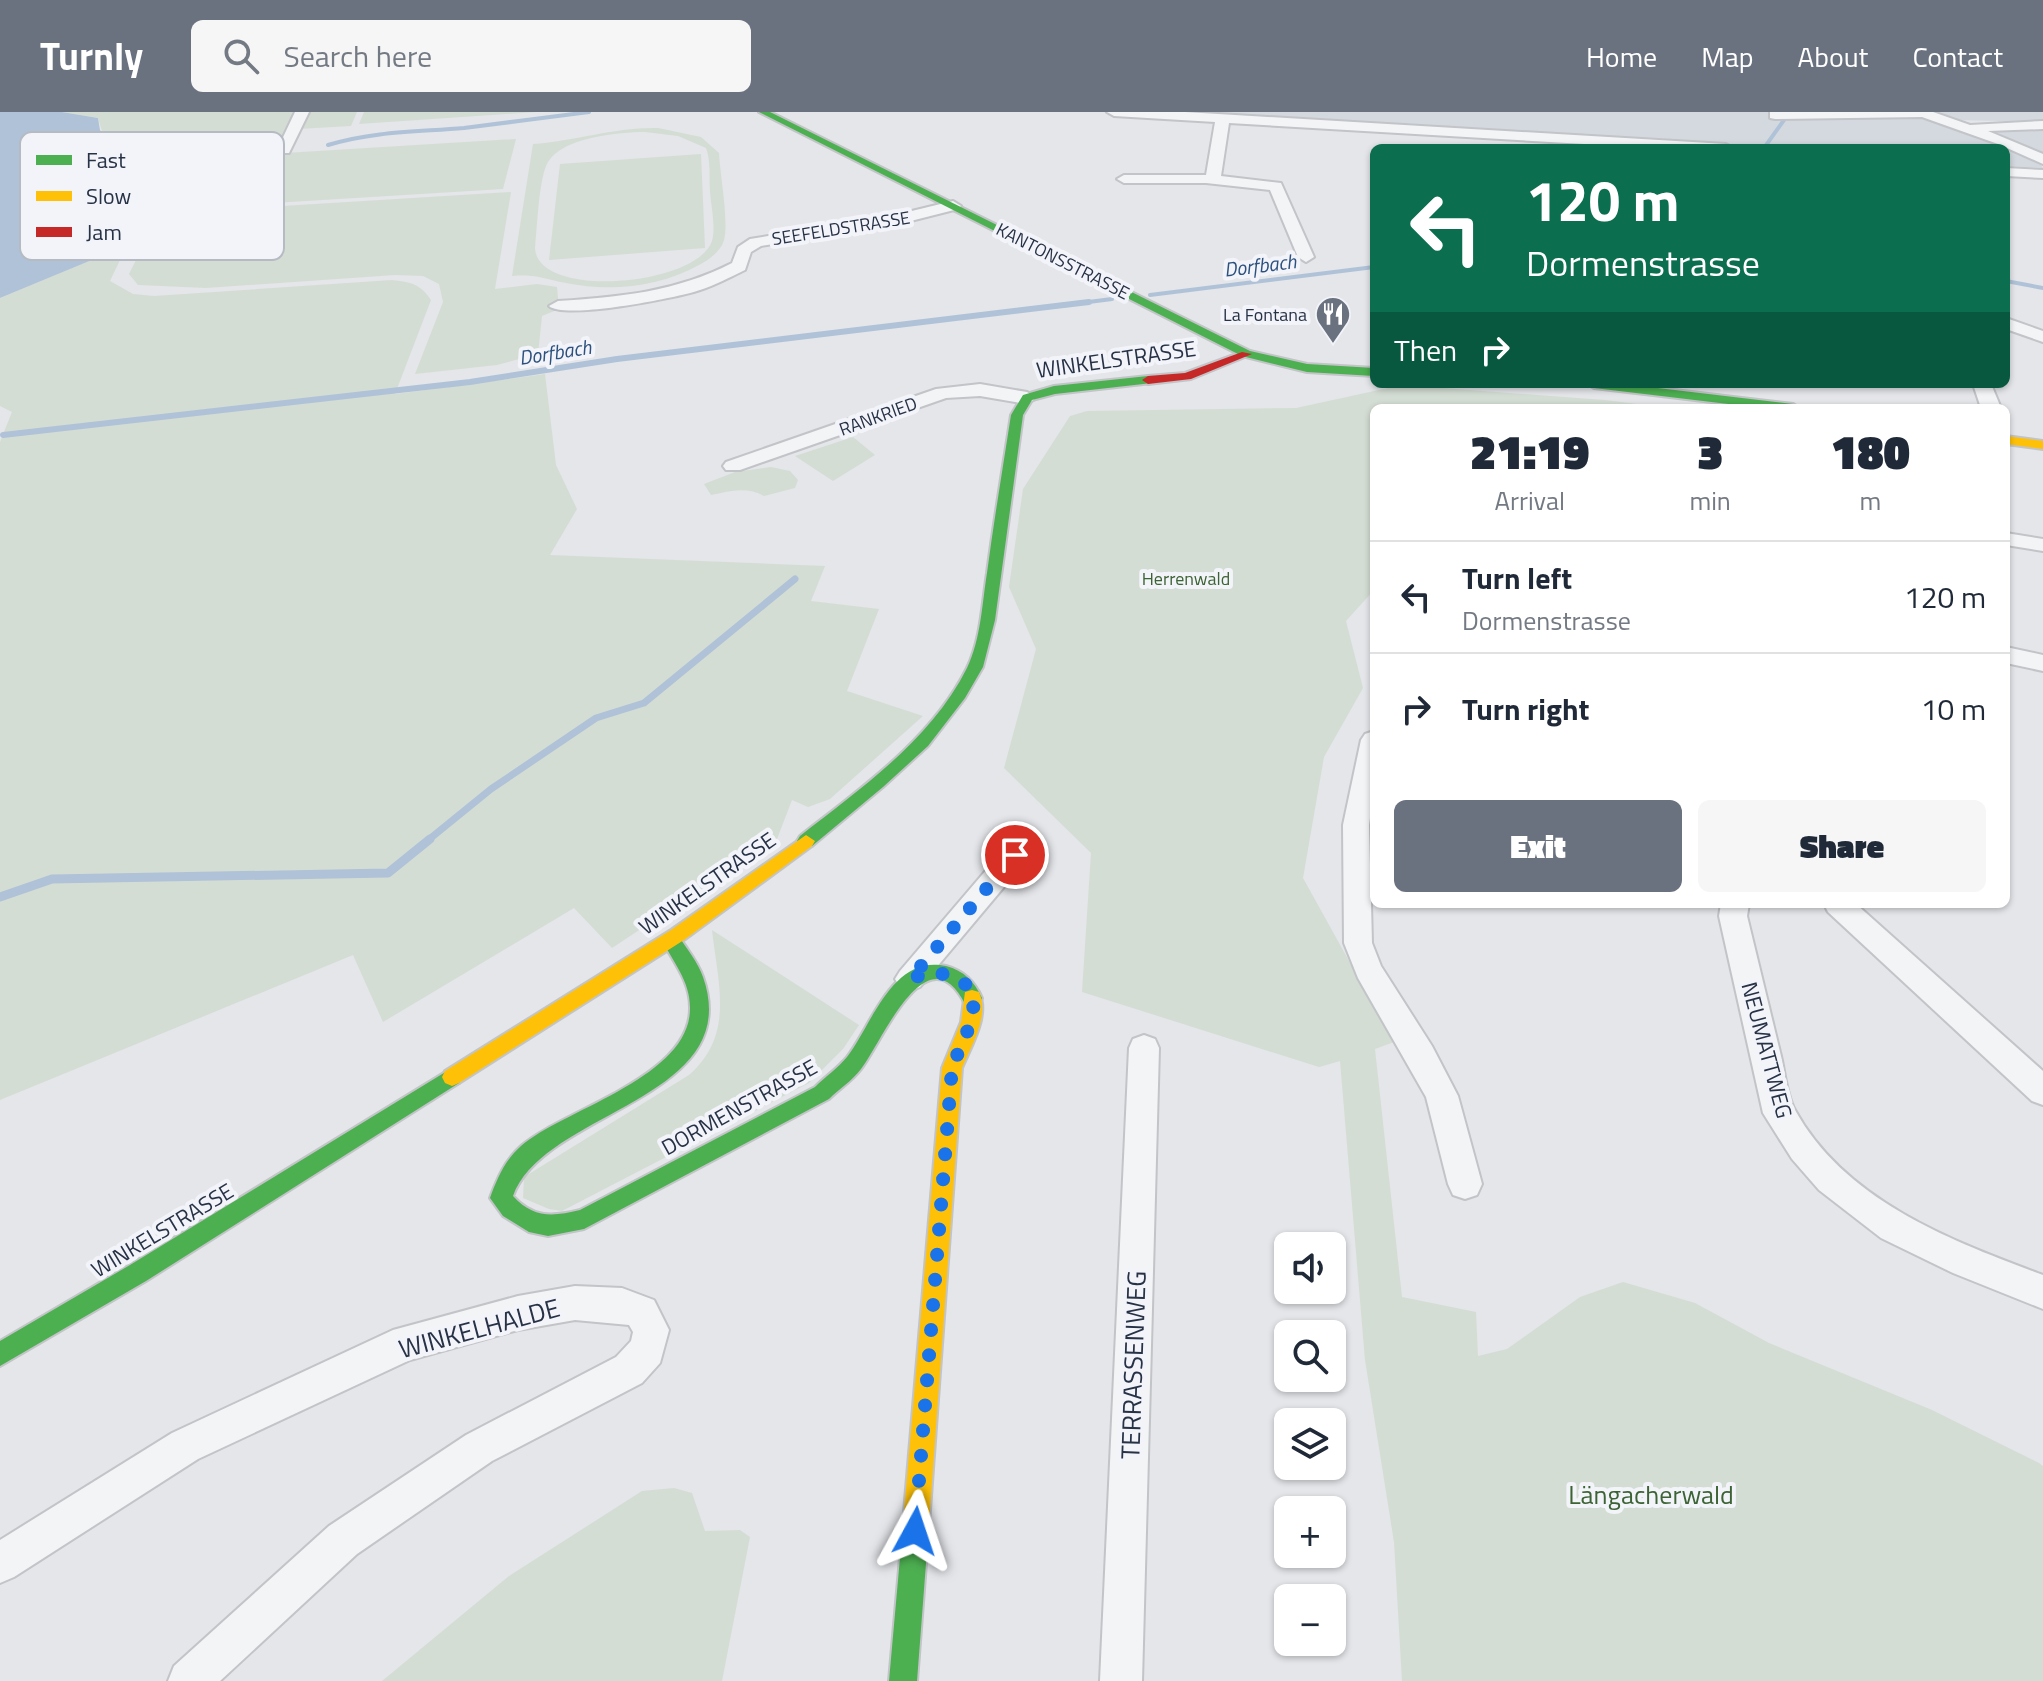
<!DOCTYPE html>
<html lang="en">
<head>
<meta charset="utf-8">
<style>
  :root { --surface:#fff; --page:#f6f6f7; --text:#1f2937; --muted:#747a83; --line:#e0e1e3; --accent:#6a717f }
  body { margin:0; font-family:"Titillium Web",sans-serif; background:var(--page); color:var(--text); height:100vh; display:flex; flex-direction:column; font-size:30px; white-space:nowrap }
  * { box-sizing:border-box; margin:0 }
  p { font-size:26px; color:var(--muted) }
  .icon { flex:none; width:44px; height:44px; fill:none; stroke:currentColor; stroke-width:2; stroke-linecap:round; stroke-linejoin:round }
  .map { position:relative; flex:1; overflow:hidden }
  .sheet { position:absolute; left:1370px; top:292px; width:640px; height:504px; display:flex; flex-direction:column; background:var(--surface); border-radius:12px; box-shadow:0 2px 6px #0004 }
  .sheet>* { flex:none }
  .banner { position:absolute; left:1370px; top:32px; width:640px; height:244px; border-radius:12px; box-shadow:0 2px 6px #0004; background:#0b6e4f; color:#fff; overflow:hidden }
  .fabs { position:absolute; left:1274px; top:1120px; display:grid; gap:16px }
  .fabs a { display:grid; place-items:center; width:72px; height:72px; border-radius:12px; background:var(--surface); box-shadow:0 2px 6px #0004; font-size:40px }
  .pin { position:absolute; display:grid; place-items:center; width:68px; height:68px; color:#fff; margin:-34px; border:4px solid #fff; border-radius:50%; box-shadow:0 2px 8px #0007 }
  .me { position:absolute; width:88px; margin:-44px; rotate:5deg; stroke-linejoin:round; filter:drop-shadow(0 0 6px #0008) }
  .turn { display:flex; align-items:center; gap:28px; height:168px; padding:0 24px; font-size:36px }
  .turn .icon { width:104px; height:104px; stroke-width:2.5 }
  .turn b { display:block; font-size:56px; line-height:68px }
  .then { display:flex; align-items:center; height:76px; padding:0 24px; background:#0003; gap:16px; font-size:30px }
  .eta { display:flex; justify-content:space-evenly; align-items:center; height:136px; text-align:center }
  .eta b { font-size:48px; font-weight:800; line-height:56px }
  .primary-button { display:flex; gap:16px; margin-top:auto; padding:16px 24px }
  .primary-button a { flex:1; height:92px; border-radius:12px; background:var(--accent); color:#fff; font-size:32px; font-weight:800; line-height:92px; text-align:center }
  .primary-button a+a { background:var(--page); color:var(--text) }
  ul { padding:0; list-style:none }
  li { display:flex; align-items:center; gap:24px; height:112px; padding:0 24px; border-top:2px solid var(--line) }
  li div { flex:1 }
  li b { display:block; font-size:30px }
  li em { font-style:normal }
  header { display:flex; align-items:center; gap:48px; box-sizing:border-box; height:112px; padding:0 40px; background:var(--accent); color:#fff }
  header strong { font-size:38px }
  nav { display:flex; gap:44px; margin-inline-start:auto; font-size:28px }
  .search { width:560px; height:72px; background:var(--page); display:flex; align-items:center; gap:20px; box-sizing:border-box; padding:0 28px; border-radius:12px; color:var(--muted); font-size:30px }
  .map>svg:first-child { display:block }
  .built { fill:#d4d9e0 }
  .green { fill:#d4ddd4; fill-rule:evenodd }
  .water { fill:#b0c2d7 }
  .lines { fill:none; stroke-linecap:round; stroke-linejoin:round }
  .stream-far3 { stroke:#b0c2d7; stroke-width:4 }
  .stream-far2 { stroke:#b0c2d7; stroke-width:6 }
  .stream-far1 { stroke:#b0c2d7; stroke-width:7 }
  .stream { stroke:#b0c2d7; stroke-width:9 }
  .street-casing { stroke:#c2c4c8; stroke-width:4 }
  .fast-casing { stroke:#c2c4c8; stroke-width:4 }
  .slow-casing { stroke:#c2c4c8; stroke-width:4 }
  .jam-casing { stroke:#c2c4c8; stroke-width:4 }
  .street { fill:#f3f4f6; fill-rule:evenodd }
  .fast { fill:#4caf50; fill-rule:evenodd }
  .slow { fill:#ffc107; fill-rule:evenodd }
  .jam { fill:#c62828; fill-rule:evenodd }
  .route { stroke:#1a73e8; stroke-width:14; stroke-dasharray:0 25.2 }
  .labels { text-anchor:middle; dominant-baseline:central; stroke-width:8; stroke-linejoin:round; paint-order:stroke }
  .far-street-label { font-size:18px; fill:#283246; stroke:#f2f4f9 }
  .far-poi-label { font-size:18px; fill:#283246; stroke:#f2f4f9; text-anchor:end }
  .far-park-label { font-size:18px; fill:#3c6333; stroke:#f2f4f9 }
  .far-water-label { font-size:20px; font-style:italic; fill:#2d517e; stroke:#f2f4f9 }
  .street-label { font-size:22px; fill:#283246; stroke:#f2f4f9 }
  .near-street-label { font-size:26px; fill:#283246; stroke:#f2f4f9 }
  .near-park-label { font-size:26px; fill:#3c6333; stroke:#f2f4f9 }
  .key { fill:#f2f4f9; stroke:#b5bac3; stroke-width:2 }
  .key-label { font-size:22px; fill:#283246 }
</style>
</head>
<body>
<header>
<strong>Turnly</strong>
<div class="search"><svg class="icon" aria-label="search" viewBox="0 0 24 24"><circle cx="10" cy="10" r="6"/><path d="M15 15l6 6"/></svg>Search here</div>
<nav><a>Home</a><a>Map</a><a>About</a><a>Contact</a></nav>
</header>
<div class="map">
<svg width="2043" height="1569" viewBox="0 0 2043 1569">
  <rect width="100%" height="100%" fill="#e4e6ea"/>
  <path class="built" d="M1174,0h869v10l-88,-2 85,43 3,5 -37,-2v-18h-238z
    M2043,15v29l-41,-19 -6,-6z"/>
  <path class="green" d="M62,0h235l-18,37 -139,25 4,-15 -70,4 1,-6 29,-19 -6,-20z
    M306,0h51l-6,14 -53,3z
    M364,0h172l-177,12z
    M658,16l43,9 18,16c1,21 10,69 5,87 -3,11 -15,20 -25,25 -39,22 -89,27 -133,18 -24,-4 -27,-9 -54,-7l21,-132c43,-3 82,-17 125,-16zM645,20l33,4 28,12c5,13 3,30 4,43 1,15 6,36 2,50 -15,45 -175,59 -177,7 2,-19 4,-72 13,-86 15,-25 71,-30 97,-30z
    M516,27l-13,50 -246,15 28,-51z
    M274,39l-31,53 -28,4 -35,14 -59,36 -11,23 23,13 21,2 238,-16c18,2 29,4 39,20l-36,94 150,-20 11,91 21,44 -27,46 275,11 -14,35 68,8 -32,82 76,25 -93,83 -22,8 -16,-7 -15,39 -165,109 -38,-40 -191,114 -30,-67 -353,145v-658l12,-30 -12,-6v-108l110,-46 29,-76z
    M701,42l4,94 -156,12 11,-96z
    M511,80l-16,97 42,-5 20,3 2,22 -17,7 -4,38 -41,11 -82,9 28,-72 -4,-18 -16,-8 -28,-1 -189,13 -68,-3 -9,-11 9,-18 67,-40 46,-8z
    M1402,273l203,15 64,8h-295v182l-28,31 17,67 -39,69 -21,121 91,164 -19,7 27,248 74,15 2,44 29,-7 73,-52 43,-15 72,21 74,40 163,67 107,53 4,3v215h-641l-8,-139 -29,-182 -25,-299 -21,6 -237,-75 9,-139 -87,-85 32,-119 -27,-62 14,-98 47,-73 17,-5 209,-3z
    M853,325l22,18 -42,26 -38,-25z
    M771,355l19,4 8,9 -3,8 -31,8c-17,-10 -35,-5 -53,-1l-7,-11 31,-12z
    M712,818l147,95 -16,24 -34,34 -247,128 -13,-2 -26,-11 1,-21 165,-102c46,-40 29,-91 23,-145z
    M674,1376l18,5 13,38 35,-1 10,7 -28,144h-340l127,-105 133,-85z"/>
  <path class="water" d="M0,0h62l36,6 2,12 8,11 -33,16 -1,6 71,-4 -34,93 -111,46z"/>
  <g class="lines">
    <path class="stream-far3" d="M328,33c47,-14 89,-13 136,-17 42,-5 83,-11 125,-16
      M1764,36l20,-28
      M2006,169l37,7
      M1150,183l224,-28
      M1073,192l39,-5"/>
    <path class="stream-far2" d="M3,323l467,-53 147,-23 472,-57"/>
    <path class="stream-far1" d="M427,729l64,-52 105,-71 48,-15 151,-124"/>
    <path class="stream" d="M0,785l52,-18 336,-6 42,-34"/>
    <g class="street-casing">
      <path id="street" d="M295,0h14l-20,41h-10l-2,-3z
        M1107,0h78l541,32 7,4h-80l-424,-25 -8,53 60,7 33,74 -8,5 -8,-5 -28,-67 -64,-7h-82l-7,-4 7,-4h82l9,-53 -101,-6z
        M1770,0h163l37,13 73,-4v8l-55,2 55,23v10l-45,-20 -76,-27 -147,2 -5,-1z
        M2006,56l37,2v8l-37,-2z
        M953,89l8,5 -3,3 -71,18 -126,19 -10,6 -6,18c-15,7 -29,15 -45,20 -23,8 -136,30 -151,16l9,-5c61,-4 118,-9 174,-38l6,-16 12,-8 137,-22z
        M2006,206l37,13v11l-37,-13z
        M980,272l47,8 9,6 -9,6 -47,-8 -34,2 -206,72h-14l-3,-4 3,-4 210,-73z
        M1973,272h18l10,24h-20z
        M2006,421l37,6v12l-37,-6z
        M2006,535l37,8v16l-37,-8z
        M1374,619v59l-5,35 3,118 9,23 51,80 26,50 24,88 -5,11 -12,4 -12,-4 -5,-11 -22,-87 -68,-119 -14,-35 -1,-118 18,-85 4,-6z
        M1015,733l10,3 4,7 -4,7 -105,125 -10,4 -10,-4 -5,-8 5,-8 105,-123z
        M1721,792h28l-2,12c11,45 22,91 33,136 5,18 6,42 15,58 50,91 157,131 248,165v34l-90,-36 -72,-35 -62,-48 -27,-31 -29,-46 -44,-197z
        M1824,792h32l187,167v34l-11,-4 -204,-189z
        M1144,923l11,4 4,9 -17,633h-42l29,-633 4,-9z
        M575,1174l47,2 32,12 15,30 -9,33 -18,20 -150,78 -135,93 -137,127h-52l6,-15 155,-140 137,-91 150,-78 15,-16 2,-9 -4,-7 -54,-5 -57,10 -108,30 -212,99 -184,118 -14,6v-43l172,-107 221,-103 125,-34z"/>
    </g>
    <g class="fast-casing">
      <path id="fast" d="M759,0h11l480,239 57,13 67,4v8l-67,-4 -65,-16z
        M1148,264l6,4 -2,3 -97,11 -23,6 -9,15 -28,205 -12,47 -18,31 -37,48 -45,41 -71,59h-12l-3,-5 3,-5c61,-48 131,-96 167,-168 14,-29 15,-64 20,-95 7,-53 16,-106 24,-158l12,-20 31,-9z
        M1588,272h36l169,20 6,4h-37l-168,-20z
        M671,821l7,2c8,13 20,27 25,42 43,123 -159,133 -190,219 20,22 39,21 67,14l235,-123c10,-10 23,-19 32,-30 25,-32 45,-103 99,-91 18,5 28,15 36,32l-3,6 -7,2 -7,-2c-38,-75 -84,40 -104,65 -9,12 -22,20 -32,30l-245,130 -36,7 -19,-4 -26,-16 -13,-18c7,-19 15,-38 31,-52 43,-37 171,-69 169,-139 0,-26 -17,-45 -28,-67l2,-5z
        M452,956l7,3 3,6 -3,6 -313,198 -146,85v-25l130,-76z
        M916,1399l9,4 4,9 -12,157h-28l14,-157 4,-9z"/>
    </g>
    <g class="slow-casing">
      <path id="slow" d="M2006,324l37,5v8l-37,-5z
        M806,723l9,6 -3,5 -128,94 -225,143 -7,3 -7,-3 -3,-6 3,-6 226,-141z
        M972,878l7,2c11,24 -8,54 -17,76l-33,456 -4,9 -9,4 -9,-4 -4,-9 39,-456 19,-46 4,-30z"/>
    </g>
    <g class="jam-casing">
      <path id="jam" d="M1242,240l10,2 -61,25 -43,5 -6,-4 6,-4 37,-3z"/>
    </g>
    <use href="#street" class="street"/>
    <use href="#fast" class="fast"/>
    <use href="#slow" class="slow"/>
    <use href="#jam" class="jam"/>
  </g>
  <g class="lines">
    <path class="route" d="M915,1419l37,-463c9,-27 42,-74 2,-91 -16,-6 -28,-4 -44,2l105,-124"/>
  </g>
  <defs>
    <g id="restaurant-pin" transform="scale(1.8)"><path d="M0 17L-7.5 6A9.5 9.5 0 1 1 7.5 6Z" fill="#6a717f" stroke="#f2f4f9"/><path d="M-5-6h1v4h1v-4h1v4h1v-4h1v5L-1.5 .5V6h-2V.5L-5-1ZM5-6V6H3V1.5H1.5Q1.5-4 5-6Z" fill="#fff"/></g>
  </defs>
  <g fill-rule="evenodd">
    <use href="#restaurant-pin" x="1333" y="202"/>
  </g>
  <g class="labels">
    <g class="far-street-label">
      <text transform="translate(841 116) rotate(-9)">SEEFELDSTRASSE</text>
      <text transform="translate(1063 149) rotate(27)">KANTONSSTRASSE</text>
      <text transform="translate(878 304) rotate(-20)">RANKRIED</text>
    </g>
    <g class="far-poi-label">
      <text x="1307" y="202">La Fontana</text>
    </g>
    <g class="far-park-label">
      <text x="1186" y="466">Herrenwald</text>
    </g>
    <g class="far-water-label">
      <text transform="translate(1260 153) rotate(-7)">Dorfbach</text>
      <text transform="translate(555 240) rotate(-9)">Dorfbach</text>
    </g>
    <g class="street-label">
      <text transform="translate(1116 247) rotate(-8)">WINKELSTRASSE</text>
      <text transform="translate(707 771) rotate(-35)">WINKELSTRASSE</text>
      <text transform="translate(1767 938) rotate(75)">NEUMATTWEG</text>
      <text transform="translate(739 995) rotate(-29)">DORMENSTRASSE</text>
      <text transform="translate(162 1118) rotate(-31)">WINKELSTRASSE</text>
    </g>
    <g class="near-street-label">
      <text transform="translate(479 1216) rotate(-15)">WINKELHALDE</text>
      <text transform="translate(1133 1253) rotate(-88)">TERRASSENWEG</text>
    </g>
    <g class="near-park-label">
      <text x="1651" y="1382">Längacherwald</text>
    </g>
  </g>
  <rect x="20" y="20" width="264" height="128" rx="12" class="key"/>
  <rect x="36" y="43" width="36" height="10" fill="#4caf50"/>
  <rect x="36" y="79" width="36" height="10" fill="#ffc107"/>
  <rect x="36" y="115" width="36" height="10" fill="#c62828"/>
  <g class="key-label">
    <text x="86" y="56">Fast</text>
    <text x="86" y="92">Slow</text>
    <text x="86" y="128">Jam</text>
  </g>
</svg>
<div class="fabs">
<a><svg class="icon" aria-label="sound" viewBox="0 0 24 24"><path d="M4 9h4l5-4v14l-5-4H4zM17 9q2 3 0 6"/></svg></a>
<a><svg class="icon" aria-label="search" viewBox="0 0 24 24"><circle cx="10" cy="10" r="6"/><path d="M15 15l6 6"/></svg></a>
<a><svg class="icon" aria-label="layers" viewBox="0 0 24 24"><path d="M12 4l9 5-9 5-9-5zM3 14l9 5 9-5"/></svg></a>
<a>+</a>
<a>−</a>
</div>
<div class="pin" style="left:1015px;top:743px;background:#d93025"><svg class="icon" aria-label="arrive" viewBox="0 0 24 24"><path d="M6 21V4h12l-3 4 3 4H6"/></svg></div>
<svg class="me" style="left:915px;top:1419px" viewBox="-20 -20 40 40"><path d="M0-17L14 15 0 8-14 15z" fill="#1a73e8" stroke="#fff" stroke-width="4"/></svg>
<div class="banner">
<div class="turn"><svg class="icon" aria-label="left" viewBox="0 0 24 24"><path d="M17 20v-9H6M10 6l-5 5 5 5"/></svg><div><b>120 m</b>Dormenstrasse</div></div>
<div class="then">Then<svg class="icon" aria-label="right" viewBox="0 0 24 24"><path d="M7 20v-9h11M14 6l5 5-5 5"/></svg></div>
</div>
<section class="sheet">
<div class="eta">
<div><b>21:19</b><p>Arrival</p></div>
<div><b>3</b><p>min</p></div>
<div><b>180</b><p>m</p></div>
</div>
<ul>
<li><svg class="icon" aria-label="left" viewBox="0 0 24 24"><path d="M17 20v-9H6M10 6l-5 5 5 5"/></svg><div><b>Turn left</b><p>Dormenstrasse</p></div><em>120 m</em></li>
<li><svg class="icon" aria-label="right" viewBox="0 0 24 24"><path d="M7 20v-9h11M14 6l5 5-5 5"/></svg><div><b>Turn right</b></div><em>10 m</em></li>
</ul>
<div class="primary-button"><a>Exit</a><a>Share</a></div>
</section>
</div>
</body>
</html>
